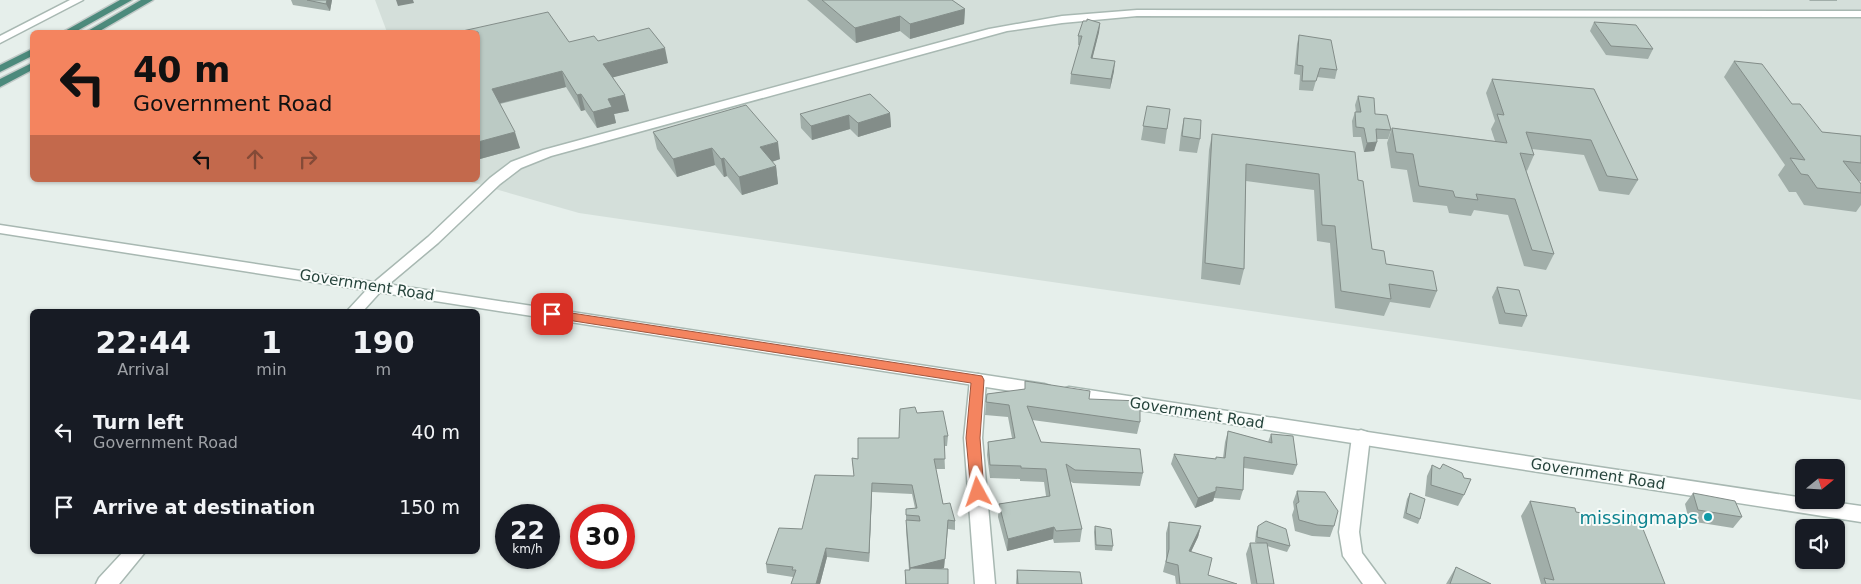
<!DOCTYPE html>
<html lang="en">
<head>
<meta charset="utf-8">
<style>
  :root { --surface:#171b24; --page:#20242c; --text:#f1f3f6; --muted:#9ea1a6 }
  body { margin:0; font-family:"DejaVu Sans",sans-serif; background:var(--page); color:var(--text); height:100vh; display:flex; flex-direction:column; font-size:19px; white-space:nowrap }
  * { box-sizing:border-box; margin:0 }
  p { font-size:16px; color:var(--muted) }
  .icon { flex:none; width:28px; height:28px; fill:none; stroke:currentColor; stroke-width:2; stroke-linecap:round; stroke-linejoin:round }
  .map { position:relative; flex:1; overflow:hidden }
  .details { position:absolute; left:30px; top:309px; width:450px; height:245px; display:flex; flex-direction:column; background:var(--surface); border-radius:8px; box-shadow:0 1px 4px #0004 }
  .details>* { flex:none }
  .top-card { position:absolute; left:30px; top:30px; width:450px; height:152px; border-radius:8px; box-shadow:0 1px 4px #0004; background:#f4845f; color:#111; overflow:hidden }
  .needle { width:32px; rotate:72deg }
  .buttons { position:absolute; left:1795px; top:459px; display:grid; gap:10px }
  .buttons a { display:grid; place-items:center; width:50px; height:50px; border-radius:8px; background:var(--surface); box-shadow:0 1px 4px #0004; font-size:25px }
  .speed { position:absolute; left:495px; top:504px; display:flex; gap:10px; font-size:25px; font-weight:700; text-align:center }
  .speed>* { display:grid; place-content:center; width:65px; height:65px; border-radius:50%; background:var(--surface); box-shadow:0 1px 4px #0004; line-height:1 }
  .speed small { font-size:12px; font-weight:400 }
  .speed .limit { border:8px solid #d22; background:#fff; color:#111 }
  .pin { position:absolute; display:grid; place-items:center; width:42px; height:42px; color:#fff; margin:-21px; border-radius:10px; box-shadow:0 2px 8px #0006 }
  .me { position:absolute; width:55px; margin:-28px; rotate:355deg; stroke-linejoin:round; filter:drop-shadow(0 0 4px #0008) }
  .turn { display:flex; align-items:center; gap:18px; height:105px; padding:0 20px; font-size:22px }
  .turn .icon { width:65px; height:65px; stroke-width:2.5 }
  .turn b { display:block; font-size:35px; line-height:42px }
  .lanes { display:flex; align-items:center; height:48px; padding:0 20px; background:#0003; justify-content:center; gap:25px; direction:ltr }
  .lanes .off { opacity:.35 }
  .eta { display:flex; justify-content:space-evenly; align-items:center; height:85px; text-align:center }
  .eta b { font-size:30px; font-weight:800; line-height:35px }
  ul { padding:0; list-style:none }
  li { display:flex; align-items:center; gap:15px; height:75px; padding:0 20px }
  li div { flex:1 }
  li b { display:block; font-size:19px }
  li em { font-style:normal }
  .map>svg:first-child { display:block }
  .built { fill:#d4dfda }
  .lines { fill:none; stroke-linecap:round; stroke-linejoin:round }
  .minor-casing { stroke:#a8b8b2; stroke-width:3 }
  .tertiary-casing { stroke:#a8b8b2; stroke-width:3 }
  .trunk-casing { stroke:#c2cac8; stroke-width:3 }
  .minor { fill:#fff; fill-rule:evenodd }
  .tertiary { fill:#fff; fill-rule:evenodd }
  .trunk { fill:#4c8a7c; fill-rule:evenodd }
  .wall { fill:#a1aea9 }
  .shaded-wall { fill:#838d89 }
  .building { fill:#bbcac4; stroke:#838d89 }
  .route { fill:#f4845f; stroke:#9f563e }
  .culture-dot { fill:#0f9aa8; stroke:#f7fbf9; stroke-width:2 }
  .labels { text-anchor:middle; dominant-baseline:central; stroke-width:4; stroke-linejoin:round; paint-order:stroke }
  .street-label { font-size:15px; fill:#24423a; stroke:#f7fbf9 }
  .near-culture-label { font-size:18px; fill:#0d838f; stroke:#f7fbf9; text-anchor:end }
</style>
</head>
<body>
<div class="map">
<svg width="1861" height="584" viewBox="0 0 1861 584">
  <rect width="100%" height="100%" fill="#e6efeb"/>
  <path class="built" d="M375,0h1486v400l-1282,-187 -115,-33h14v-148h-91z"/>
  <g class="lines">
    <g class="minor-casing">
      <path id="minor" d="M70,0h13l-83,43v-7z
        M1137,10l724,1v6l-724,-1 -75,7 -55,8 -456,125 -30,12 -21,16 -62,59 -56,47 -19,21h-16l25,-27 56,-47 62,-59 21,-16 32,-12 446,-121 73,-13z
        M978,374l6,2 2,4 -4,58 13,146h-20l-11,-146 6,-58 2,-4z
        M1361,430l6,2 3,5 -11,95 3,21 23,31h-22l-20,-28 -4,-24 13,-95 3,-5z
        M124,551h22l-27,33h-23l3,-6z"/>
    </g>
    <g class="tertiary-casing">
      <path id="tertiary" d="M0,225l1044,159 6,2 2,4 -2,4 -6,2 -1044,-163z
        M1069,387l735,111v2h15l42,6v16l-792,-123 -6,-2 -2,-4 2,-4z"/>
    </g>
    <g class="trunk-casing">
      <path id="trunk" d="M120,0h12l-57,32h-12z
        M141,0h12l-55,32h-12z
        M32,49v7l-32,16v-7z
        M32,63v7l-32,17v-8z"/>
    </g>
    <use href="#minor" class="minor"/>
    <use href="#tertiary" class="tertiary"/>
    <use href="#trunk" class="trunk"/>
  </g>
  <path class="wall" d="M291,0h41l-2,11 -37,-6z
    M807,0h145l13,9 -1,15 -54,15 -10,-8 -44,12z
    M1809,0h28v1h-27z
    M1594,22l59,27 -5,10 -42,-4 -16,-24z
    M1100,23l-1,9 -7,27 22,12 -4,18 -40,-5 1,-10 9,-29h-2v-9z
    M478,32l91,10 29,-1 70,22 -55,14 16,34 -15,3 2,9 -19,5 -12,-18 -4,1 -15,-24 -66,17 20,44 -40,11 -2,-5z
    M1299,35l38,35 -2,9 -18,-2 -4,14 -14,-1 1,-15 -6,-1 3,-30z
    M1734,61l58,43 30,28 39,4v45h-2l2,3v21l-5,7 -52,-7 -8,-13h-7l-11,-17 7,-10 -61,-88z
    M1492,79l102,10 44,91 -9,15 -30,-4 -15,-36 -52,-6 2,6 -7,16 -1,-1 28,84 -8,16 -22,-4 -16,-51 -34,-5 -3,6 -22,-3 -2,-7 -34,-4 -6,-32 -16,-2 -4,-25 5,-15 103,13 -4,-12 4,-8 -9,-28z
    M1358,96l33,34 -3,9h-11l-3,12 -10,1 -3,-15h-8l-1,-16 3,-9h1l-1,-7z
    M1147,106l20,23 -2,15 -24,-4z
    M890,113l1,14 -33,10 -8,-8 -38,11 -11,-12 -1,-14z
    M1184,118l16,21 -3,14 -18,-2 2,-18z
    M653,132l127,27 -8,3 4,4 2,18 -36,11 -15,-19 -3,1 -9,-12 -38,12 -20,-28z
    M1212,134l146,46 14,69 14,15 51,27 -7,17 -40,-6 -6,14 -49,-8 -5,-65 -13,-2 -3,-51 -68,-9 -2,88 -4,16 -39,-6 8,-129z
    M1497,287l30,29 -5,11 -23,-3 -7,-27z
    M1025,381l64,18 51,23 -3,12 -105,-14 9,22 102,31 -3,13 -67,-3 -3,-2 12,48 -2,13 -26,1 -1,-4 -46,12 -9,-34 1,-13 47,-8 -2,-14 -24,-1v-2l-30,-1 -3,-23 1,-13 24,-4 -4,-21 -23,-2 2,-21 38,-5z
    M917,413l31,23 -1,10h-3l1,23h-9l7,35 12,17v9l-7,-1 -4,39 -4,1 8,15h-43v-14h4l-3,-40v-21l9,-1 -3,-14 -40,-2 -3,70 -42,-5 -7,27h-29l2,-7 -26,-4 -1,-9 36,-35 52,-53 -2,-18 6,1 41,-21z
    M1228,431l40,11 3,-8 26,31 -4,10 -49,-7 -1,22 -3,10 -26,-2 -1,3 -18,7 -24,-44 3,-10 41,5 8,-1 2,-16z
    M1432,465l8,4 24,26 -6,11 -33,-10 2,-20z
    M1297,491l37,35 -4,11 -18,-1 -17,-5 -3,-16 2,-6 -1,-7z
    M1410,493l10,26 -2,5 -15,-6 4,-19z
    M1693,493l49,24 -9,11 -44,-7 -4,-17z
    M1530,501l46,11 89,72h-124l-20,-68z
    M1169,522l32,4 -3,11 -7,15 17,23 29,9h-61l-1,-8 -12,-4 3,-13v-26z
    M1095,526l18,20 -1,5 -17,-1 -1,-18z
    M1258,526l32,20 -3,6 -20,-6 7,38h-23l-5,-30 4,-11h7l-2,-1 1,-10z
    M1456,567l35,17h-45z
    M1017,570l65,14h-66z"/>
  <path class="shaded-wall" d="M327,0h5l-2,11 -4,-7z
    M396,0h17l1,3 -16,3z
    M965,9l-1,15 -54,15v-15z
    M900,16v15l-44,12 -1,-15z
    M1100,23l-1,9 -9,36 1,-10z
    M665,48l3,15 -61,16 -4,-15z
    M1115,61l-1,10 -4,18 1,-10z
    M562,71l4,16 -69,17 -5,-15z
    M581,94l4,16 -4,1 -4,-16z
    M625,95l4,16 -15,3 2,9 -19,5 -4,-16 15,-13z
    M890,113l1,14 -33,10v-14z
    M849,115l1,14 -38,11 -1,-14z
    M515,132l5,16 -40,11 -2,-6v-11z
    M778,142l2,17 -18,6 -2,-18z
    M1377,142l-3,9 -10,1 3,-9z
    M712,148l3,17 -38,12 -4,-18z
    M724,158l3,18 -3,1 -3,-18z
    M776,166l2,18 -36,11 -3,-18z
    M872,483v9l-3,70v-9z
    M1216,491l-3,10 -18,7 3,-10z
    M948,520l-4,48 -34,9v-9z
    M1201,526l-3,11 -12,25 3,-11z
    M1054,527l-1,12 -46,12 1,-12z
    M826,548l1,9 -7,27h-4z"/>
  <path class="building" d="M307,0h20l-1,4z
    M822,0h130l13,9 -55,15 -10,-8 -45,12z
    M548,12l21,30 25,-6 4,5 51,-13 16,20 -62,16 22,31 -17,4 4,8 -19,5 -12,-18 -4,1 -15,-24 -70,18 23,43 -37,10v-110h-20z
    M1087,19l13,4 -9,35 24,3 -4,18 -40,-5 11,-38h-4l5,-15h4z
    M1594,22l42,3 17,24 -42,-3z
    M1299,35l32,5 6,30 -17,-2 -4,13h-14l1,-15 -6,-1z
    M1734,61l28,3 30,40h8l22,28 39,4v27l-18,-2 18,23v9l-44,-5 -9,-13 -7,-1 -11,-16 15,2z
    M1492,79l102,10 44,91 -31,-4 -16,-36 -65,-8 8,23 -14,-2 34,101 -22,-4 -17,-51 -39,-5 2,6 -23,-3 -2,-6 -34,-5 -6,-32 -17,-2 -4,-24 115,15 -10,-29 7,1z
    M870,94l20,19 -32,10 -9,-8 -38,11 -11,-12z
    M1358,96l16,2 1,16 12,1 4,15 -15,-1 1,13 -10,1 -3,-15 -8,-1 -1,-15h6z
    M746,105l32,37 -18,5 16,19 -37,11 -15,-19 -3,1 -9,-11 -39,11 -20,-27z
    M1147,106l23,3 -3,20 -24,-3z
    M1184,118l17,2 -1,19 -18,-3z
    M1212,134l143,18 3,28 5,1 9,68 12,2 2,13 47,7 4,20 -48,-7 2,15 -50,-8 -6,-65 -13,-1 -3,-51 -73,-10 -2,105 -39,-6z
    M1497,287l22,3 8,26 -22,-3z
    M1025,381l65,10 -1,8 51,2v21l-113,-16 14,36 99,7 3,24 -68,-3 -9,-6 16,65 -26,2 -2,-4 -46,12 -9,-35 51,-8 -4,-27 -25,-1v-2l-31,-1 -2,-23 27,-4 -6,-33 -23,-3 1,-8 38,-5z
    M915,407l2,6 26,-2 5,25h-4l1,23h-11l9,45 7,-1 5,18 -7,-1 -3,39 -35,9 -4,-48 14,1 -1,-5 -13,-1v-6l11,-1 -5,-23 -40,-2 -3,70 -43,-5 -10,36h-25l5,-14h-4l1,-3 -27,-3 13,-36 23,1 13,-54 39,1 -2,-18 6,1v-21h41l1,-29z
    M1228,431l44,12 -1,-9 22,2 4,29 -53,-8 -1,33 -27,-3v4l-18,7 -24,-44 42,5v-2l9,1z
    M1443,464l19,9 2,5 7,1 -7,16 -33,-10 1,-20 8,4z
    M1297,491l28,1 13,19 -4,15 -17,-1 -18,-5 -3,-16 3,-2z
    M1410,493l15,6 -5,20 -14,-6z
    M1693,493l42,8 7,16 -44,-7z
    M1530,501l45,7 1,4 65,12 24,60h-119l-2,-6 10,2z
    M1266,521l20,8 4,17 -33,-9 1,-11z
    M1169,522l32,4 -12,25 23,7 -4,17 29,9h-57l-2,-19 -12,-3 3,-13z
    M1095,526l16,3 2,17 -17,-1z
    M1250,543h17l7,41h-17z
    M1456,567l35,17h-41z
    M910,568l38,1v15h-42l-1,-14h5z
    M1017,570l63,2 2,12h-64z"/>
  <path class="route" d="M552,310l430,66 2,4 -4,58 4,54 -2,4 -4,1 -5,-1 -2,-4 -5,-54 5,-55 -423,-66 -2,-3 2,-3z"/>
  <circle class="culture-dot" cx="1708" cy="517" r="5"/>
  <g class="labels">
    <g class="street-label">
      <text transform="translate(367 285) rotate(9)">Government Road</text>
      <text transform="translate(1197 413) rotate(9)">Government Road</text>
      <text transform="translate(1598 474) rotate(9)">Government Road</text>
    </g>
    <g class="near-culture-label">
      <text x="1698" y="517">missingmaps</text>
    </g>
  </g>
</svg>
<div class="buttons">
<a><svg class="needle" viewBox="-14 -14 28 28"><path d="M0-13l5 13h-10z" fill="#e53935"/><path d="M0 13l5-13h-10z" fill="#9ea1a6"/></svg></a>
<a><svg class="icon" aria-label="sound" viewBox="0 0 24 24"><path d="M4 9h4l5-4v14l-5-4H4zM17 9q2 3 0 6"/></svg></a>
</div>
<div class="speed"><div>22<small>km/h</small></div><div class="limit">30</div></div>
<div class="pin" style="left:552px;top:314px;background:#d93025"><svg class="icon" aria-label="arrive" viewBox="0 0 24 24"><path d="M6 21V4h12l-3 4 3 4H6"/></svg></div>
<svg class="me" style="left:978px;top:492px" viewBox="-20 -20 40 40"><path d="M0-17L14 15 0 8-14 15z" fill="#f4845f" stroke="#fff" stroke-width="4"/></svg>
<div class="top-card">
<div class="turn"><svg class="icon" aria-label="left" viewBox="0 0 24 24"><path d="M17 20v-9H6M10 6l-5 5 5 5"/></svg><div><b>40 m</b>Government Road</div></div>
<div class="lanes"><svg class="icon" aria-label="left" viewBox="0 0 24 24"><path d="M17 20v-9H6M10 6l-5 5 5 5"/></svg><svg class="icon off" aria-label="ahead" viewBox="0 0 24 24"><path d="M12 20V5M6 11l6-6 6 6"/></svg><svg class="icon off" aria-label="right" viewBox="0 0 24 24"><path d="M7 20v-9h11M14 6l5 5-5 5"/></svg></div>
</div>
<section class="details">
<div class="eta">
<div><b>22:44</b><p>Arrival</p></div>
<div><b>1</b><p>min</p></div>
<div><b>190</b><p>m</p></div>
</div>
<ul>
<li><svg class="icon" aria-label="left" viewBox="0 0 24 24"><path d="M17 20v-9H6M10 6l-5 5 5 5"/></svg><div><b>Turn left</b><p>Government Road</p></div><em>40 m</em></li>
<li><svg class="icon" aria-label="arrive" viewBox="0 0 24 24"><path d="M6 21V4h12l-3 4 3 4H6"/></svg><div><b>Arrive at destination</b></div><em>150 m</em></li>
</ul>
</section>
</div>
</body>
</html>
